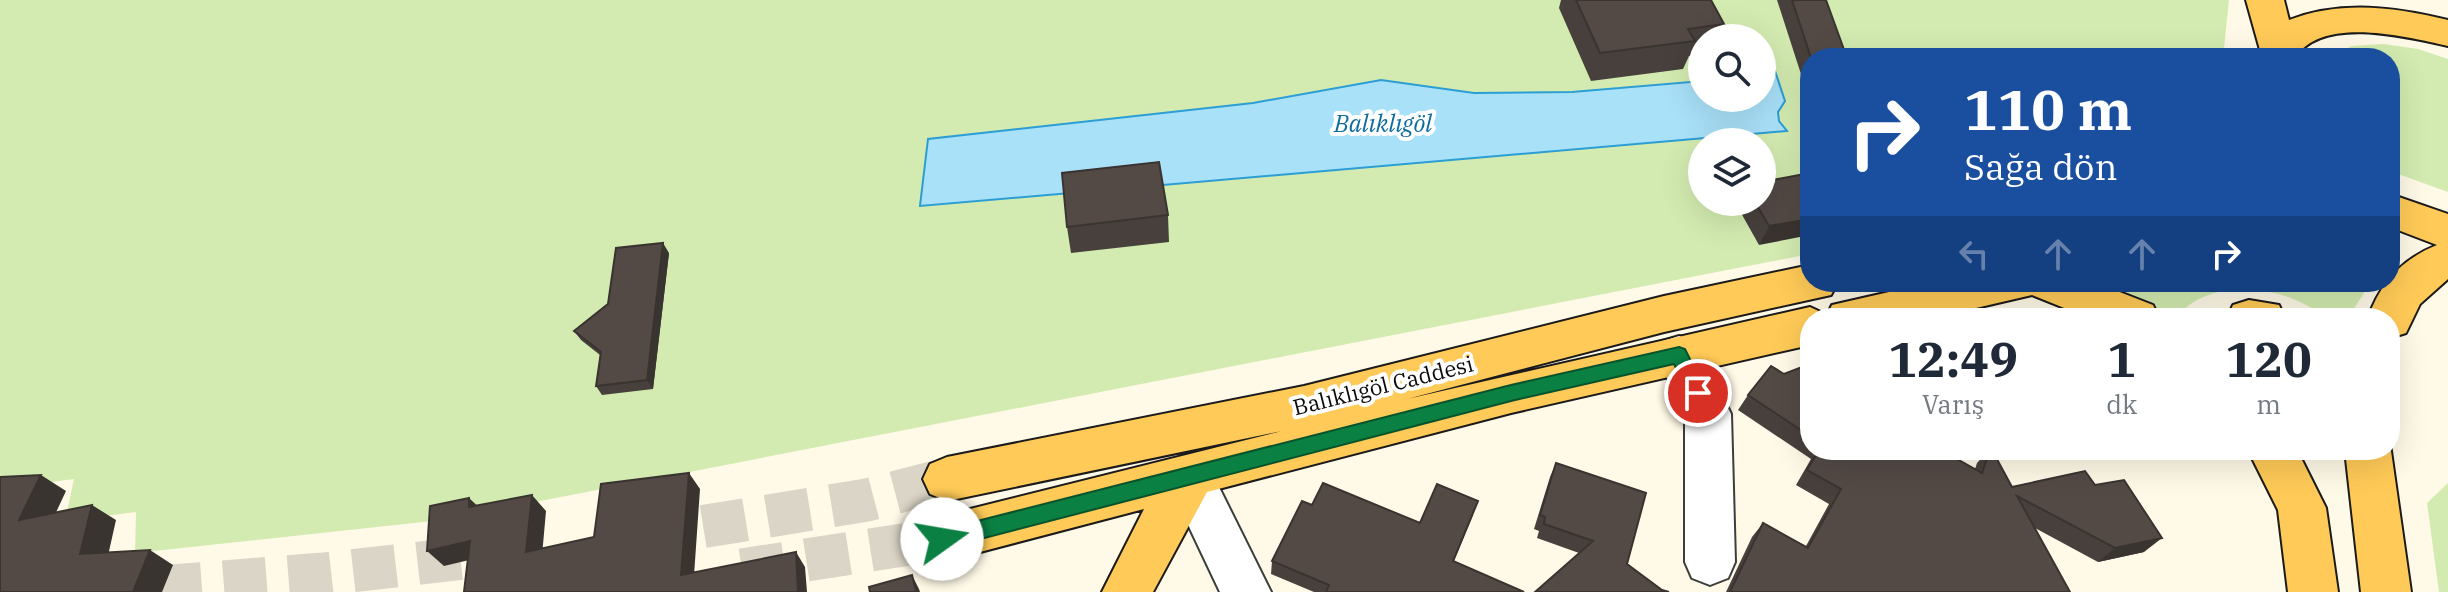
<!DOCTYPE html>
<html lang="tr">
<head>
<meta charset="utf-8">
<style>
  :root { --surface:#fff; --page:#f6f6f7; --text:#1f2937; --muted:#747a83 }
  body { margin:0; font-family:"IBM Plex Serif",serif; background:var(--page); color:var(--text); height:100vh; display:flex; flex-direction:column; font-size:30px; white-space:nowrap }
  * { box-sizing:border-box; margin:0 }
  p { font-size:26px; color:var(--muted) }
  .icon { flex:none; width:44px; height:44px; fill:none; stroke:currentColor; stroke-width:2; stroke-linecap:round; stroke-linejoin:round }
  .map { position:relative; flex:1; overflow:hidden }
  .side { position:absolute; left:1800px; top:308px; width:600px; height:152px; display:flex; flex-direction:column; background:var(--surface); border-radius:32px; box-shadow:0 8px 32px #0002 }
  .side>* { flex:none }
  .banner { position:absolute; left:1800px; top:48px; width:600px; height:244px; border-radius:32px; box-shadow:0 8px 32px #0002; background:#1a4fa0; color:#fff; overflow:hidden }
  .buttons { position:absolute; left:1688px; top:24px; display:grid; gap:16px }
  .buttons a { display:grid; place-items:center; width:88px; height:88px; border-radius:50%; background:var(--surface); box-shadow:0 8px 32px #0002; font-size:40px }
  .pin { position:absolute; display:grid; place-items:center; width:68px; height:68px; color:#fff; margin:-34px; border:4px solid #fff; border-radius:50%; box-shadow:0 2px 8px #0007 }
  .me { position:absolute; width:88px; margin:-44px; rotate:77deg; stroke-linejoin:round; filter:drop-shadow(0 0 6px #0008) }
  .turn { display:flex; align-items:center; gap:28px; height:168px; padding:0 32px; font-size:36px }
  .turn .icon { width:104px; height:104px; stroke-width:2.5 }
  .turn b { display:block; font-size:56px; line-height:68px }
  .lanes { display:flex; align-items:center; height:76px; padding:0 32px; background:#0003; justify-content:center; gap:40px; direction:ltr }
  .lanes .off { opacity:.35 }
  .eta { display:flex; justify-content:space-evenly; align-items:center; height:136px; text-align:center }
  .eta b { font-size:48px; font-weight:700; line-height:56px }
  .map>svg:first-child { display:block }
  .green { fill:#d3ebb0; fill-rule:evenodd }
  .water { fill:#a9e1f9; stroke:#2c9ed4; stroke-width:2 }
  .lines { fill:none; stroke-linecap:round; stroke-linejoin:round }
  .major-tunnel { stroke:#dad5c6; stroke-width:43; stroke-dasharray:43 22; stroke-linecap:butt }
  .minor-casing { stroke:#3d3d3d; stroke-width:4 }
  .major-casing { stroke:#1b1b1b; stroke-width:4 }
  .minor { fill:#fff; fill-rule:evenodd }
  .major { fill:#ffca57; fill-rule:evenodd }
  .wall { fill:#47403c }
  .shaded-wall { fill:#3a3431 }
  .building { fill:#534a46; stroke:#3a3431; stroke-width:2 }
  .route { fill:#0b8043; stroke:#07532c; stroke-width:2 }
  .labels { text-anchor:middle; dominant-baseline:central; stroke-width:8; stroke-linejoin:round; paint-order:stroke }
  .street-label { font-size:22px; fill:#0a0a0a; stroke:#fff }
  .water-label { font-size:24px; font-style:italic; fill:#0e6ca1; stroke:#fff }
</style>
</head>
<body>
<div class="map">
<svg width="2448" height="592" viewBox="0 0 2448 592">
  <rect width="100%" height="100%" fill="#fff9e7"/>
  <path class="green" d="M0,0h2229l-6,58h-413v196l-1368,266 -307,33 1,-41 -71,9 9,-42 -74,10zM1702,38h60v60h-60zM1702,142h60v60h-60z
    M2383,44l35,5 30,10v133l-58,-21v-113h-63l25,-12z
    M2148,282h223l-23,36c-25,0 -39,-14 -63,-22 -37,-12 -84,-10 -109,22h-5l-57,-29z
    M2448,483v109h-9l-12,-89z"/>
  <path class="water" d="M1775,71l10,30 -7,11 1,9 8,10 -867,75 8,-67 325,-36 128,-23 93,13 98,-1 130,-11v17h60v-25z"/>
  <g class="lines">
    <path class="major-tunnel" d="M639,537l228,-37 80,-21
      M742,570l200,-31
      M94,592l230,-18 175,-20"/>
    <g class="minor-casing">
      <path id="minor" d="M1679,336l16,5 36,73 4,148 -7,16 -18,7 -18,-7 -7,-16v-148l-29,-59 7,-14z
        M1190,456l17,7 64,129h-51l-54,-114 7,-15z"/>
    </g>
    <g class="major-casing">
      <path id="major" d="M2246,0h38l5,20c52,-20 106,-13 159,0v26c-41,-9 -126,-31 -153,12h-39l4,-8z
        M2390,194l58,20v65l-28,25 -14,29 -16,5v-20h-22c12,-35 34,-59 69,-73l-47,-18z
        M1810,265v17h28l-7,13 -167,37 -257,67 403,-92 17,8 5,-10 101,-23h161l59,23 6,13h-70l-57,-23 -99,23h-123v27l-299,68 -304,79 -54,100h-51l42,-83 -202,53 -17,-7 -8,-16 8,-16 17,-7 340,-85 -335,70 -17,-7 -7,-15 7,-15 17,-7 357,-71 360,-90z
        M2249,300l30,5 6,13h-58l6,-13z
        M2390,444l21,148h-50l-16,-142h45z
        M2248,450h49l29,58 12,84h-50l-10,-82z"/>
    </g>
    <use href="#minor" class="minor"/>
    <use href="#major" class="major"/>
  </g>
  <path class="wall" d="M1561,0h150l13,24 -5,14h-17v16l-13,2 -6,13 -92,12 -32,-73z
    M1777,0h49l21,58h-37v44z
    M1810,173l-51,72 -23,-41 1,-2h25z
    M1168,215l1,27 -98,11 -4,-26z
    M669,253l-16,136 -51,6 -6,-9 4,-31 -19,-15 -7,-9z
    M1810,364v86h131l34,19 2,-6 12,-13h3l20,37 83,-2 49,67 -46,10 -63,-34 35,64h-344l26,-55 11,-14 43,23 23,-42 -33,-19 15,-26 -73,-49 10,-15 36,-21z
    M1556,463l90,30 -19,71 35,26 7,2h-134l44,-39 -42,-15 2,-7 -5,-2 16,-52z
    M1312,505l108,18 53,-8 -19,46 70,31h-210l-43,-18 1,-13z"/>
  <path class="shaded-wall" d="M1810,219v16l-51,10 10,-19z
    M663,243l6,10 -16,136 -6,-9z
    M689,473l11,16 -7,101 -12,-15z
    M41,475l25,16 -21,45 -26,-16z
    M532,495l14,16 -5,56 -15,-15z
    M469,498l16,15 -16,-6z
    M92,505l24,15 -11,49 -25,-15z
    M2162,538l-18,14 -46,10 17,-14z
    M470,541l16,15 -42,10 -17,-15z
    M150,550l23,15 -11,27h-29z
    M796,552l9,15 2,25h-9z
    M912,575l7,14 1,3h-4z"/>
  <path class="building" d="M1576,0h135l13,24 -36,5 7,12 -95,12z
    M1792,0h34l21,58h-36z
    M1159,162l9,53 -101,12 -5,-54z
    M1810,173v46l-41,7 -14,-24h7v-20z
    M663,243l-16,137 -51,6 5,-34 -27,-21 34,-27 8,-56z
    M1810,364v72l-62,-41 23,-29 13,8z
    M1819,450h122l41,23 8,-23h2l20,37 73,-16 10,14 29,-5 38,58 -47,10 -98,-52 53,96h-340l33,-69 45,25 33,-59 -34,-19z
    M1556,463l90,30 -19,71 35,26 7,2h-134l58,-51 -49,-17 1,-7 -5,-2z
    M689,473l-8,102 115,-23 2,40h-334l6,-51 -43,10 3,-45 39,-8v9l63,-12 -6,57 68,-15 7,-53z
    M41,475l-22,45 73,-15 -12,49 70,-4 -17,42h-133v-115z
    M1323,483l97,40 17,-39 41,17 -25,60 71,31h-198l3,-7 -57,-24 30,-60 10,4z
    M912,575l4,17h-46l-1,-5z"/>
  <path class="route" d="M1679,347l6,2 22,44 -3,6h-13l-17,-35 -163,37 -569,148 -8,-3 -3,-7 3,-6 8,-3 569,-145z"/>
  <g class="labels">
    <g class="street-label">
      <text transform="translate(1383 385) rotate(-14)">Balıklıgöl Caddesi</text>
    </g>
    <g class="water-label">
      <text x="1383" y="123">Balıklıgöl</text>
    </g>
  </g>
</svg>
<div class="buttons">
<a><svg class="icon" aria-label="search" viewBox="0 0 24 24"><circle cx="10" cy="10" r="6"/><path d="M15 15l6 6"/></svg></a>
<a><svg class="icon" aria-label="layers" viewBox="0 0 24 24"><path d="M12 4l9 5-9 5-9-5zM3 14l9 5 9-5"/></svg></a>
</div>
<div class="pin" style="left:1698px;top:393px;background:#d93025"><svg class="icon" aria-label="arrive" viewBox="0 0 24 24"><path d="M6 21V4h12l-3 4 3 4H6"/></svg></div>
<svg class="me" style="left:942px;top:539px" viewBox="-20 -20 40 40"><circle r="19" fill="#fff"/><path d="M0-13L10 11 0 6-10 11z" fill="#0b8043"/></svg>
<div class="banner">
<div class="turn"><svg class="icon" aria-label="right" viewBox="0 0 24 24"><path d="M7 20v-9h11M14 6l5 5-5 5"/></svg><div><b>110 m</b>Sağa dön</div></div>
<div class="lanes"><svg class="icon off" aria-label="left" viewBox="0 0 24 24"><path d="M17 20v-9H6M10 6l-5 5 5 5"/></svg><svg class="icon off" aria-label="ahead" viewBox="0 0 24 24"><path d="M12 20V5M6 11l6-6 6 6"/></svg><svg class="icon off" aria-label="ahead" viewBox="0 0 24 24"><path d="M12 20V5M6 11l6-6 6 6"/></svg><svg class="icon" aria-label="right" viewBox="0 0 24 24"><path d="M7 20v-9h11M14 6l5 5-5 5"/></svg></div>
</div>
<section class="side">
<div class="eta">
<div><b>12:49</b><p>Varış</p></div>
<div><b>1</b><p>dk</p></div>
<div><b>120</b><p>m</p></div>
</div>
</section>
</div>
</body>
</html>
